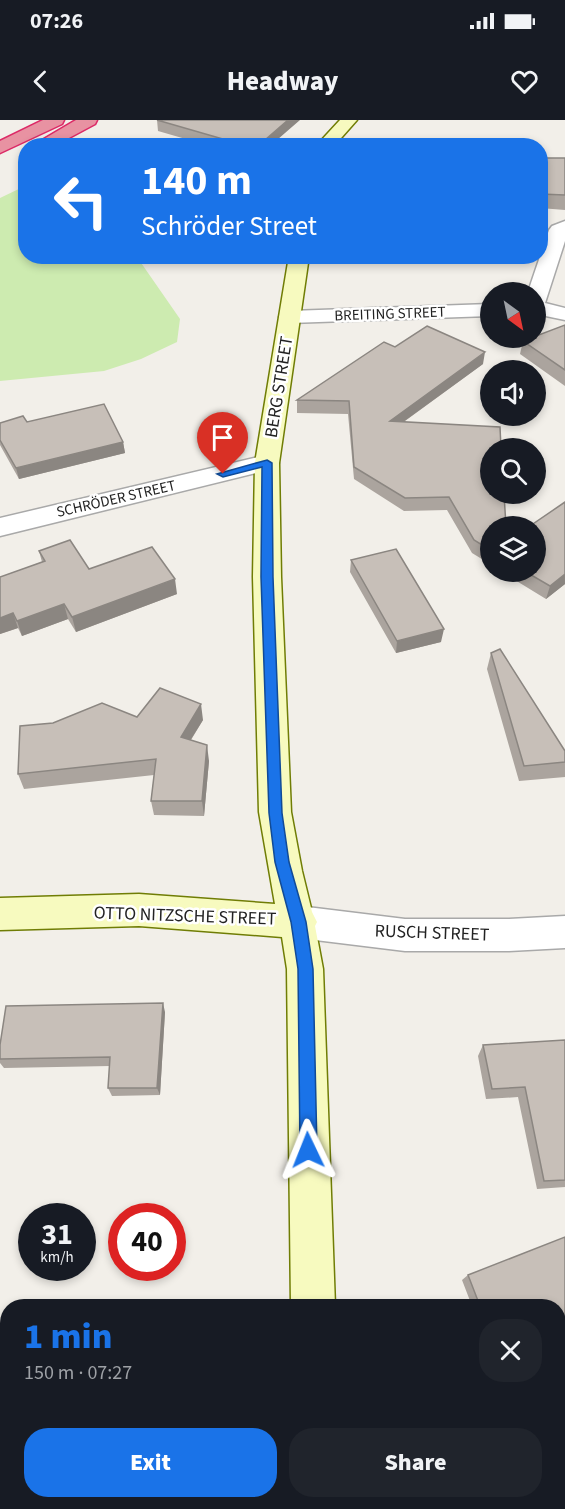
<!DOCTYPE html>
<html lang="en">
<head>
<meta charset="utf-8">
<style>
  :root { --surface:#171b24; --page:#20242c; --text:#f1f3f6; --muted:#9ea1a6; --accent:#1a73e8 }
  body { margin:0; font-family:"Source Sans 3",sans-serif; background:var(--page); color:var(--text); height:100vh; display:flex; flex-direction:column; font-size:22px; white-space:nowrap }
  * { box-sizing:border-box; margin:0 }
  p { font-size:20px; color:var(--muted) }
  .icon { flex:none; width:33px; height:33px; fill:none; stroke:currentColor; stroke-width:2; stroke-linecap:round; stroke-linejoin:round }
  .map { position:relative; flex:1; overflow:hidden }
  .side { position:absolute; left:0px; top:1179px; width:566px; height:210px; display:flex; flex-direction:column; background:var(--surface); border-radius:24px 24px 0 0; box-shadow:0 3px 9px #0003 }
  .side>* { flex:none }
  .guide { position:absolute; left:18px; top:18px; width:530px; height:126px; border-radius:24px; box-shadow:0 3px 9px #0003; background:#1a73e8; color:#fff; overflow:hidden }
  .needle { width:39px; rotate:147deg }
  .buttons { position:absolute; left:480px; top:162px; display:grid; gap:12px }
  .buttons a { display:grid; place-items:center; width:66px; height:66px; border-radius:50%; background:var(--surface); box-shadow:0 3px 9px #0003; font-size:30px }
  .speed { position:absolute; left:18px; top:1083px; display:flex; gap:12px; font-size:30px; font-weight:700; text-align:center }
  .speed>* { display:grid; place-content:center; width:78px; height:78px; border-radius:50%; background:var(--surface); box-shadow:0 3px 9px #0003; line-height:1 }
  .speed small { font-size:15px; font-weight:400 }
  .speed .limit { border:9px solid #d22; background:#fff; color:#111 }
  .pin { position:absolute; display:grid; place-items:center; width:51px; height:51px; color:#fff; margin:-62px -26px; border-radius:50% 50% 50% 0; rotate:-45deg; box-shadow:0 0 6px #0007 }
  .pin .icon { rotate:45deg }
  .me { position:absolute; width:66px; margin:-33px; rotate:358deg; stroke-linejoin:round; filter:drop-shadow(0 0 4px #0008) }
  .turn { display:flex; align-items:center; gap:21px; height:126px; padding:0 24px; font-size:27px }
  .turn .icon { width:78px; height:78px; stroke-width:2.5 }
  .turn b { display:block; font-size:42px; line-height:51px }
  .round { display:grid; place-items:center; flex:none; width:63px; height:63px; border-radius:24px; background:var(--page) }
  .summary { display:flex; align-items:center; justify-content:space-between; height:102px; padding:0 24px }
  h1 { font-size:36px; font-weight:800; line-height:45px; color:var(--accent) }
  .button { display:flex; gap:12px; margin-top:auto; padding:12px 24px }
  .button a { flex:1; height:69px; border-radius:24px; background:var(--accent); color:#fff; font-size:24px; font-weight:800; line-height:69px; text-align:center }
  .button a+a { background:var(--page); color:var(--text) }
  .status { display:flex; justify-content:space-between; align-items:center; height:42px; padding:0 30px; background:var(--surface); direction:ltr }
  .status svg { height:16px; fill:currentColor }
  header { display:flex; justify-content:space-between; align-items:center; height:78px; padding:0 24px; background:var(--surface); font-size:27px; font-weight:800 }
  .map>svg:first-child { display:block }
  .grass { fill:#cdebb0 }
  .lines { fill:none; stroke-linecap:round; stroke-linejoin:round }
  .street-casing { stroke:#a9a9a9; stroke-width:3 }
  .secondary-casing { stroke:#707d05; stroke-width:3 }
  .highway-casing { stroke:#dc2a67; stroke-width:3 }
  .street { fill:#fff; fill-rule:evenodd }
  .secondary { fill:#f7fabf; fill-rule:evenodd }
  .highway { fill:#e892a2; fill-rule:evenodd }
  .wall { fill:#aba49e }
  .shaded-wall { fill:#8b8681 }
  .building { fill:#c7bfb8; stroke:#8b8681; stroke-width:1.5 }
  .route { fill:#1a73e8; stroke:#114b97; stroke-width:1.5 }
  .labels { text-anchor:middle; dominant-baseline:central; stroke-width:5; stroke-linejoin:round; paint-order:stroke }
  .far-street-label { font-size:15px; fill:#222; stroke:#fff }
  .street-label { font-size:18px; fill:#222; stroke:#fff }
</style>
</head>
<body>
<div class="status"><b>07:26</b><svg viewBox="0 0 49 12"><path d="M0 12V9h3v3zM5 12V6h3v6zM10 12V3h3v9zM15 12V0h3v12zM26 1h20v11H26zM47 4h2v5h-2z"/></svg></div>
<header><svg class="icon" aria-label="back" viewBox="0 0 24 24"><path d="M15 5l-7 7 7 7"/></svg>Headway<svg class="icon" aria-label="heart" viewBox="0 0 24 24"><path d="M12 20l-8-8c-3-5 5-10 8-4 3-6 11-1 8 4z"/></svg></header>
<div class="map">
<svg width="565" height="1389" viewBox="0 0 565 1389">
  <rect width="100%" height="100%" fill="#f2efe9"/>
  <path class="grass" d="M25,66l1,70 111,1 43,62 -3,23 -36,17 -37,12 -104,10v-183z"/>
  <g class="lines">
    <g class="street-casing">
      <path id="street" d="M565,101v20l-20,62 20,5v12l-29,-6v-22h-8l21,-62 3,-4z
        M490,184v12l-200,7 -8,-1 -3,-5 3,-5 8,-1z
        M267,335l9,3 3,5 -3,5 -276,68v-18z
        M299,786l106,13h104l56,-3v32l-56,3h-104l-106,-13 -13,-5 -5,-11 5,-11z"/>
    </g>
    <g class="secondary-casing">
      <path id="secondary" d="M340,0h17l-23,26h-18z
        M289,136h20l-30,207 2,114 10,235 11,59 10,41 5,10 -2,4 8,43 12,337h-44l-4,-337 -5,-32 -143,-11 -139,4v-32l139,-4 136,10 -16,-92 -6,-235 2,-114z
        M301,1382h49l1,7h-50z"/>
    </g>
    <g class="highway-casing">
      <path id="highway" d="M43,0h21l-2,4 -62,29v-12z
        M76,0h21l-2,4 -41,22h-22z"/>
    </g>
    <use href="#street" class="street"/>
    <use href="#secondary" class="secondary"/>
    <use href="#highway" class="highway"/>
  </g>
  <path class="wall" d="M157,0l113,26h-60l-52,-15z
    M540,38h25v52l-25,-2z
    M565,205v61l-45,-32 3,-13z
    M483,244l-78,57 85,105v38l-18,-11 -25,-43 -43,1 -50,-32 -6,-65 -51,-1v-13z
    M27,302l96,20 2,11 -106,26 -19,-34v-22z
    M39,431l50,18 88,25 -101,38 -8,-13 -46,17 -4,-8 -18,6v-57l42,-15z
    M351,440l90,82 -45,11 -46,-81z
    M502,452h34l29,12 -19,15z
    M491,533l74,109v15l-46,4 -32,-112z
    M137,597l66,3 -12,20 18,21 -5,55 -50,-1 -3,-14 3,-26 -130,14 -6,-15z
    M165,892l-5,83 -48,1 -4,-8 2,-22 -106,2 -4,-5v-18z
    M565,920v147l-28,2 -19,-92 -32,2 -8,-43 5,-11z
    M468,1155l90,31h-86l-10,-26z"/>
  <path class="shaded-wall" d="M288,0h12l-30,26h-12z
    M485,232l-2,12 -95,69 2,-12z
    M123,322l2,11 -106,26 -3,-11z
    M565,454v10l-19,15 4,-13z
    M175,459l2,15 -101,38 -4,-15z
    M64,484l4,15 -46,17 -5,-15z
    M13,493l5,15 -18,6v-16z
    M444,509l-3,13 -45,11 1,-12z
    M201,584l2,16 -20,32 -2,-15z
    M207,625l2,16 -5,55 -2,-15z
    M163,883l2,9 -5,83 -3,-7z
    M8,1312v3l-8,3v-3z"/>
  <path class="building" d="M157,0h131l-30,26h-11z
    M540,38h25v37l-25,-1z
    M565,205v45l-42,-29 9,-3h4v-2z
    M427,206l58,26 -95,69 110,6 1,21h-11v46h14l2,32h-16v24l-16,-10 -25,-43 -44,1 -51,-31 -5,-66 -52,-1 87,-58 11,5z
    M104,284l19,38 -107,26 -16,-28v-17l23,-7 4,6z
    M565,382v72l-15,12 -24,-14h10v-46h-6z
    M70,420l19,29 63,-22 23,32 -103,38 -8,-13 -47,17 -4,-8 -13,5v-41l45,-16 -6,-10z
    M396,429l48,80 -47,12 -46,-81z
    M500,529l65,102v11l-41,4 -33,-113z
    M160,568l41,16 -20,33 26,8 -5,56h-51l5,-42 -138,15 2,-48 33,-3 49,-20 35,14z
    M163,883l-6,85h-49l2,-31 -110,2v-14l6,-39z
    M565,920v140l-21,1 -19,-94 -33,2 -9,-44z
    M565,1117v194l-7,3v-128h-78l-12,-31z
    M8,1253v59l-8,3v-60z"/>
  <path class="route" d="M267,340l5,3 1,114 9,236 7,49 17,60 7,47 4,181 -3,6 -6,2 -6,-2 -2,-6 -2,-181 -7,-47 -16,-60 -6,-49 -8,-236 1,-110 -39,10 -6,-3z"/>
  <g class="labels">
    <g class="far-street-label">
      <text transform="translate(390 194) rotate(-2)">BREITING STREET</text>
      <text transform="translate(116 379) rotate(-13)">SCHRÖDER STREET</text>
    </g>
    <g class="street-label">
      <text transform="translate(279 267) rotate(-81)">BERG STREET</text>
      <text transform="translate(185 796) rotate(2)">OTTO NITZSCHE STREET</text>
      <text transform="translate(432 813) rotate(2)">RUSCH STREET</text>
    </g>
  </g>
</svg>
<div class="buttons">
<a><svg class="needle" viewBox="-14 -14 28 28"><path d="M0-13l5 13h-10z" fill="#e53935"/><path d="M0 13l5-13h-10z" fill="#9ea1a6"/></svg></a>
<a><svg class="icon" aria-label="sound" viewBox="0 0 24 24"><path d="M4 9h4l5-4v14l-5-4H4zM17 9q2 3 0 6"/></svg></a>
<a><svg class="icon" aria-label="search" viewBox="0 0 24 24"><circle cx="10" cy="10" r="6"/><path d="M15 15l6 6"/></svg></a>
<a><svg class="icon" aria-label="layers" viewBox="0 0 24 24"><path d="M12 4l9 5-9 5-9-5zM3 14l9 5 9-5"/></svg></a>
</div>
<div class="speed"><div>31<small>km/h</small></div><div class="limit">40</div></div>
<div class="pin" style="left:223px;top:354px;background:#d93025"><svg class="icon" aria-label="arrive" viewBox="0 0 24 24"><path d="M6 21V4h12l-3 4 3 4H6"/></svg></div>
<svg class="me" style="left:308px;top:1030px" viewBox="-20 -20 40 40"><path d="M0-17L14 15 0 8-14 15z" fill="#1a73e8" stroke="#fff" stroke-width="4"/></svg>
<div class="guide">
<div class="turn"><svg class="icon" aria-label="left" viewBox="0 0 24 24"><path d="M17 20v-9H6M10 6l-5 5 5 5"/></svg><div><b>140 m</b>Schröder Street</div></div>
</div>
<section class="side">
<div class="summary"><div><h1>1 min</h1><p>150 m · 07:27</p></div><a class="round"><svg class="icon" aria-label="close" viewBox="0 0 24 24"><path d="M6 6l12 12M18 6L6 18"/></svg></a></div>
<div class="button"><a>Exit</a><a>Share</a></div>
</section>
</div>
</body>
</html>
